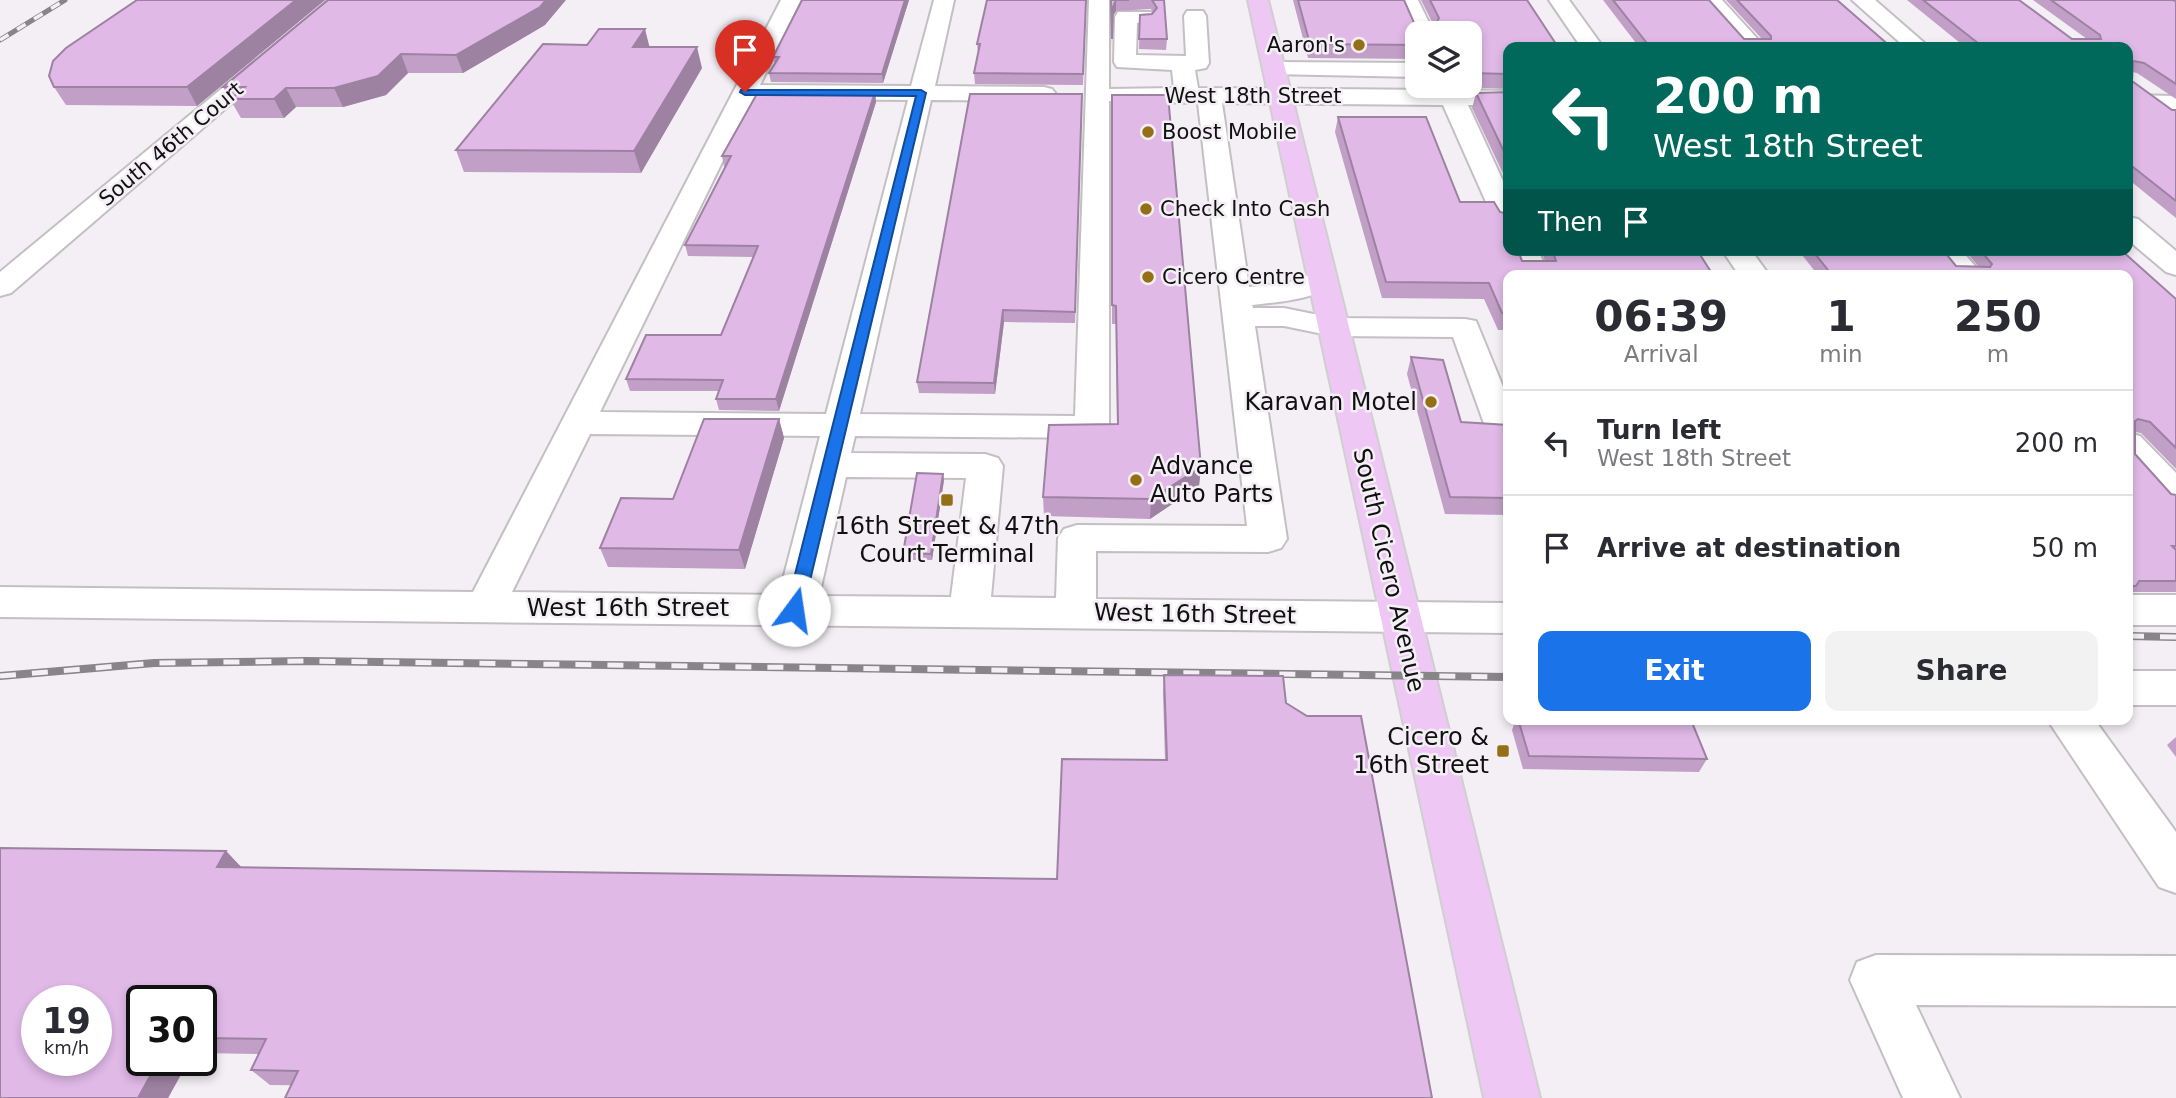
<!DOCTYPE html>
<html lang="en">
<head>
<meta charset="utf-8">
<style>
  :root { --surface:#fff; --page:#f2f2f3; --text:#2b2b33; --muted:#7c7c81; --line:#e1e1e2; --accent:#1a73e8 }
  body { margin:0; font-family:"DejaVu Sans",sans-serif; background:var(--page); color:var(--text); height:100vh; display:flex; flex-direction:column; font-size:26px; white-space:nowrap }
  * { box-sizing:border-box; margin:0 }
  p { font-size:23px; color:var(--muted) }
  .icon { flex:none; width:38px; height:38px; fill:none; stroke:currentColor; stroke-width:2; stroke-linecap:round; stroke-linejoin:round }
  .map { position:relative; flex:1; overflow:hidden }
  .details { position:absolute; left:1503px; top:270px; width:630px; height:455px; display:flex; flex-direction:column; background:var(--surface); border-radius:14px; box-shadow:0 4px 10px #0003 }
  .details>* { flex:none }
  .top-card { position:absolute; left:1503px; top:42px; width:630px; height:214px; border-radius:14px; box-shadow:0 4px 10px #0003; background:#00695c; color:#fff; overflow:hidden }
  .fabs { position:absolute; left:1405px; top:21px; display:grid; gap:14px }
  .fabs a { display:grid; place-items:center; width:77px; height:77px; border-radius:14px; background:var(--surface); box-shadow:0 4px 10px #0003; font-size:35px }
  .speed { position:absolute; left:21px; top:985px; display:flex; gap:14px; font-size:35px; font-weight:700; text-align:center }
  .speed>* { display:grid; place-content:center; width:91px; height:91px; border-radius:50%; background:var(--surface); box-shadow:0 4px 10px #0003; line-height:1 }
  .speed small { font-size:18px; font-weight:400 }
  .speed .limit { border:4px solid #111; border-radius:10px; background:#fff; color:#111 }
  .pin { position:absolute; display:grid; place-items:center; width:60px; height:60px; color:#fff; margin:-72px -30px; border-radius:50% 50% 50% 0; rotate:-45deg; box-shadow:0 0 7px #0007 }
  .pin .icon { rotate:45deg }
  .me { position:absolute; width:77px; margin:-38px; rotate:14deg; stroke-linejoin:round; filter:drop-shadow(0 0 5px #0008) }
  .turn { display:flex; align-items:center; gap:24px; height:147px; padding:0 35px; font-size:32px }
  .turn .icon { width:91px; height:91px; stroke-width:2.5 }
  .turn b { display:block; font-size:49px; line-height:60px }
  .then { display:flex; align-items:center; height:66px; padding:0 35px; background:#0003; gap:14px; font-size:26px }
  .eta { display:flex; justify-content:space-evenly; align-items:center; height:119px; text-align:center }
  .eta b { font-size:42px; font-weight:800; line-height:49px }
  .action { display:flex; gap:14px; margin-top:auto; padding:14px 35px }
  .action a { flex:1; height:80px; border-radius:14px; background:var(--accent); color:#fff; font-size:28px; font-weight:800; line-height:80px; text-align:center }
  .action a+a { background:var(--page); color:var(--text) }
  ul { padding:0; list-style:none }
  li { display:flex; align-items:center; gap:21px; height:105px; padding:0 35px; border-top:2px solid var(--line) }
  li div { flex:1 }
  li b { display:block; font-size:26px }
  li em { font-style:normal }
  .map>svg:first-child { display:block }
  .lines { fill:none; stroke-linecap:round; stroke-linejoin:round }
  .minor-casing { stroke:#c3bfc3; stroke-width:4 }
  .major-casing { stroke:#cfcfcf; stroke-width:4 }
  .minor { fill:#fff; fill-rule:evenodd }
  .major { fill:#eec7f5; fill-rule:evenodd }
  .rail-far1-casing { stroke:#878588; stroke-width:5 }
  .rail-casing { stroke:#878588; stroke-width:8 }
  .rail-far1 { stroke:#f3eff4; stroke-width:3.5; stroke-dasharray:10; stroke-linecap:butt }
  .rail { stroke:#f3eff4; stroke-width:5; stroke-dasharray:16; stroke-linecap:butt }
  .wall { fill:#c19fc7 }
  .shaded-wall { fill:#9d82a2 }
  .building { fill:#e0b9e7; stroke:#9d82a2; stroke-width:2; fill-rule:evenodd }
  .route { fill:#1a73e8; stroke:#114b97; stroke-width:2 }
  .poi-dot { fill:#956f18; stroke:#f3eff4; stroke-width:2.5 }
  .labels { text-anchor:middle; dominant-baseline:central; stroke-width:5; stroke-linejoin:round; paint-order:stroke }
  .far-poi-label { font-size:21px; fill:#111011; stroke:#f3eff4; text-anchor:start }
  .far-street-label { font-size:21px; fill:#111011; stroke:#f3eff4 }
  .poi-label { font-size:24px; fill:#111011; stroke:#f3eff4; text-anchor:end }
  .street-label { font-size:24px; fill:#111011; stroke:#f3eff4 }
</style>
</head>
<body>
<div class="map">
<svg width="2176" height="1098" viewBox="0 0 2176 1098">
  <rect width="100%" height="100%" fill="#f3eff4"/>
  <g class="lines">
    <g class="minor-casing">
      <path id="minor" d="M329,0h23l-341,293 -11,3v-24z
        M781,0h20l-41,85 151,1 23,-86h20l-19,86 109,1 8,2 4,5 -4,5 -8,2 -113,-1 -71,314 215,2 14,-416h20v89l65,-1 -2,-18 -55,-3 -3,-5 1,-45 3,-5h33l3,5 -3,5 -14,1 -1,32 50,1 -2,-40 3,-5h16l3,5 3,47 -3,5 -11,2 3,18 239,2 -2,-4h24l2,4 47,1v14h-40l40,87v36l-10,-2 -4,-6 -51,-115 -221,-2 27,184 38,-4 35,-13 11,3 4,6c-15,21 -61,23 -85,26l1,3h31l49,10 132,1 11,2 32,78v40l-17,-2 -5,-8 -33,-92 -120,-1 -49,-10h-29l32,213 -6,9 -13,4 -172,-1v48l412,4v30l-1508,-16v-30l473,5zM753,99l155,1 -82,314 -226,-2zM1109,101l89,2 49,423 -170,-1 -13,4 -6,9 -2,60 -65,-1 12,-131 -5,-8 -13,-4 -134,-1 4,-17 237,2 12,-3 5,-8zM590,434l230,2 -41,159 -267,-3zM846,477l120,1 -15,119 -132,-1z
        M1398,0h20l16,33h-16v5h-3z
        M1549,0h20l34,47h-22z
        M1700,0h22l43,47h-23z
        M1852,0h23l54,47h-24z
        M1274,62l144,1v14l-152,-3 -3,-5 3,-5z
        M2128,95l48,1v14l-48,-1z
        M2128,217l10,2 38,32v24l-10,-3 -38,-32z
        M1509,250h29l11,25h-30z
        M1722,250h29l18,25h-30z
        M1931,250h30l22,25h-31z
        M2128,433l12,3 36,37v34l-13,-3 -35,-38z
        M2128,595h48v30h-48z
        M2128,671h48v34h-48z
        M2047,719h47l82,113v61l-17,-6z
        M1876,955l300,1v50l-260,-1 44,93h-57l-53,-118 7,-18z"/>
    </g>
    <g class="major-casing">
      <path id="major" d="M1248,0h20l272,1098h-56z"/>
    </g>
    <use href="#minor" class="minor"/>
    <use href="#major" class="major"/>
    <g class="rail-far1-casing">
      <path id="rail-far1" d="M0,40l65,-40"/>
    </g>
    <g class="rail-casing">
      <path id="rail" d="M2128,636l48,1
        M0,676l154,-13 152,-2 1202,16"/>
    </g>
    <use href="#rail-far1" class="rail-far1"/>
    <use href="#rail" class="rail"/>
  </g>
  <path class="wall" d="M137,0h188l-128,106 -131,-1 -12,-18z
    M802,0h107l-26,83 -112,-1 -2,-9 6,-9 -2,-7z
    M1086,0l-3,85 -108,-1 -1,-11 4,-20 -1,-9z
    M1111,0h53l3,39 -1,11 -27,-1 1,-34 12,-1 1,-1 -2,-4 -35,2 -4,6v32z
    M1293,0h111l11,25 6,2 11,-5 -11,-22h106l-19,47v42l-45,-2 -1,-1h8v-53h-52v26l-110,-1z
    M1603,0h106l35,39h18l-36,-39h111l54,47h-252z
    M1907,0h112l53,39h15l-54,-39h139l4,1v98l-39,-26 -5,-1v9l40,29h4v108l-48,-39v-132h-163z
    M545,25l-82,48h-55l-22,22 -43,12h-47l-12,11h-43l-18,-31z
    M650,47l52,21 -61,105 -177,-1 -8,-22z
    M875,92l1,10 -97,309 -60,-1 -3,-11 3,-8h-89l-4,-12 95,-44 33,-78 -66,-1 -3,-11 40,-78h-1l-2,-11z
    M1508,92v92l-36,-76 4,-15z
    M1082,94l-7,229 -71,-1 -9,72 -76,-1 -2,-11z
    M1112,95l89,372 -2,19 -49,33 -106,-3 -1,-19 74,-73 -1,-100h-4z
    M1338,117l122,85 40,10 8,38 14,11h23l-4,-11h156l-189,25v62l-2,-7h-8l-14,-31 -102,-1 -47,-166z
    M1798,250h145l13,16h22l-13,-16h156l55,49v170l-35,-36 -6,-1v22l36,40 5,1v97h-45l-3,3v-320h-310z
    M1411,357l50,65 47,3v90l-63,-1 -38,-140z
    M779,419l5,19 -39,131 -137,-2 -8,-19 73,-49z
    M944,480l-12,80h-28l-1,-7z
    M1164,675l122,28 146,395 -1162,-13 -19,-15 7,-16 -57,-1v-52h-59l47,59 -21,38h-168l226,-247 16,17 815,11 108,-119 -2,-67z
    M1516,719l175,1 16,39 -8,13 -176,-3 -11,-39z
    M2176,737v20l-9,-12z"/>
  <path class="shaded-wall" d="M296,0h29l-128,106 -10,-19z
    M546,0h20l-21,25 -82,48 -7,-18z
    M905,0h4l-26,83 -1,-9z
    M1116,0v11l-4,6 1,-10z
    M645,29l5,20 -17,-2z
    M697,47l5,21 -61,105 -7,-22z
    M401,54l7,19 -22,22 -43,12 -9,-19z
    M286,88l10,19 -12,11 -10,-19z
    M875,92l1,10 -97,309 -3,-12z
    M1003,310l1,12 -9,72 -1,-11z
    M779,419l5,19 -39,131 -6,-19z
    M1201,467l-2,19 -49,33 1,-20z
    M943,474l1,6 -12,80 -1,-6z
    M226,851l17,18 -26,-2z
    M159,1060h30l-21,38h-30z"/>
  <path class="building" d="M137,0h159l-109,87h-133l-5,-11 4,-15 13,-13z
    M328,0h218l-6,7 -84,48 -55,-1 -23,22 -44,12h-48l-12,11h-43l14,-12h-22z
    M802,0h103l-23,74 -113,-1 10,-16h-6z
    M987,0h99l-3,74 -109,-1 6,-29h-3z
    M1111,0h18h-13l-3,7 -1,32z
    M1152,0h12l3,39h-28l1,-24 12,-1 5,-6z
    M1298,0h106l11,25 6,2 2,-5h14l2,-4 -9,-18h97l31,47h-50v27l-38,-1v-40h-52v12l-108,-1z
    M1613,0h96l35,39h27v-3l-34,-36h100l54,47h-241z
    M1923,0h96l53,39h29l-1,-4 -49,-35h121l4,1v83l-32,-21 -11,-2 -1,20 40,29h4v91l-48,-38v-116h-145z
    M599,29h46l-12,18h64l-63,104 -178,-1 87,-106 44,1z
    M758,92h117l-99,307h-60l7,-19 -97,-1 20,-44h75l37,-89 -73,-1 46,-89h-9z
    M1508,92v68l-32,-67z
    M970,94h112l-7,218 -72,-2 -9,73 -77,-1z
    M1112,95h56l33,372 -50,32 -108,-2 6,-72 69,-1 -2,-118 -4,-1z
    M1338,117h88l34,85h34l6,10 8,2v36h10l4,11h34l-4,-11h145l16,25h-205v39l-6,-1 -13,-30 -103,-1z
    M1812,250h131l13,16 34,1 2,-3 -12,-14h141l55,49v149l-26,-26 -12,-3 -3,2v33l36,40 5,1v51h-4l4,4v31h-37l-3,5h-8v-311h-296z
    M1411,357l32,3 18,62 47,3v73l-58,-1z
    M704,419h75l-40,131 -139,-2 21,-50 52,1z
    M917,473l26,1 -12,80 -28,-1z
    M1164,675l119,1 3,27 21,13h54l71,382h-1147l13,-27 -47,-1 15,-31 -65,-1v-37h-59v59h17l-21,38h-138v-250l226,3 -9,16 840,12 5,-120 105,1zM37,1001h59v59h-59z
    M1518,719l173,1 16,39 -178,-3z"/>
  <path class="route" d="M741,90h180l5,3 -123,517 -9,6 -8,-6 130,-514 -171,-1 -5,-3z"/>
  <g class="poi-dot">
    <circle cx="1359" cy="45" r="7"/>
    <circle cx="1148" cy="132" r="7"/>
    <circle cx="1146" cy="209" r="7"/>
    <circle cx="1148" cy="277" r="7"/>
    <circle cx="1431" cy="402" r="7"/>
    <circle cx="1136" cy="480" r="7"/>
    <rect x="940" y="493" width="14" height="14" rx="3.5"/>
    <rect x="1496" y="744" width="14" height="14" rx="3.5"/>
  </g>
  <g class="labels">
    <g class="far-poi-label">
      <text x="1345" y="45" text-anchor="end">Aaron's</text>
      <text x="1162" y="132">Boost Mobile</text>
      <text x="1160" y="209">Check Into Cash</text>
      <text x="1162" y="277">Cicero Centre</text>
    </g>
    <g class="far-street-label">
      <text x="1253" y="96">West 18th Street</text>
      <text transform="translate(171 144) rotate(-40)">South 46th Court</text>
    </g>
    <g class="poi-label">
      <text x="1417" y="402">Karavan Motel</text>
      <text x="1150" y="466" text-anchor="start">Advance<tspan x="1150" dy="28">Auto Parts</tspan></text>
      <text x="947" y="526" text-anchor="middle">16th Street &amp; 47th<tspan x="947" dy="28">Court Terminal</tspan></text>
      <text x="1489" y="737">Cicero &amp;<tspan x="1489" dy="28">16th Street</tspan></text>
    </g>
    <g class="street-label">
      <text transform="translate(1389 570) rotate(77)">South Cicero Avenue</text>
      <text x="628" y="608">West 16th Street</text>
      <text transform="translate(1195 614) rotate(1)">West 16th Street</text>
    </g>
  </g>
</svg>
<div class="fabs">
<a><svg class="icon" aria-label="layers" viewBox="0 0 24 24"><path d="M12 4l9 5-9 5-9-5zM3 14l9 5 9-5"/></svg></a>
</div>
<div class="speed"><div>19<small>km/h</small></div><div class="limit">30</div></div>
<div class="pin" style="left:745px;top:92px;background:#d93025"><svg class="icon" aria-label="arrive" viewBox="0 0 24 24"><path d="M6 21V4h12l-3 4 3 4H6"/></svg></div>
<svg class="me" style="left:794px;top:610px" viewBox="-20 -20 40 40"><circle r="19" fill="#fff"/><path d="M0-13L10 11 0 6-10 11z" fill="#1a73e8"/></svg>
<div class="top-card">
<div class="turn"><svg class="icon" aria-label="left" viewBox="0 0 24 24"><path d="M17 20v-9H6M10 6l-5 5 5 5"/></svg><div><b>200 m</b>West 18th Street</div></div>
<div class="then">Then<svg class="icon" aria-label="arrive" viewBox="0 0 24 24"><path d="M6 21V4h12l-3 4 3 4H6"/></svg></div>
</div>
<section class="details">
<div class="eta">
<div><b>06:39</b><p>Arrival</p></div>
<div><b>1</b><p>min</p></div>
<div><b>250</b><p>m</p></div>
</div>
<ul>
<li><svg class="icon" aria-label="left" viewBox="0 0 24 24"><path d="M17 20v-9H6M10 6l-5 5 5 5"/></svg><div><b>Turn left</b><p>West 18th Street</p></div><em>200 m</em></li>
<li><svg class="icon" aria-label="arrive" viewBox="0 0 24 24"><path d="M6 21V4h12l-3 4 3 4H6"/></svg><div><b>Arrive at destination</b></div><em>50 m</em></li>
</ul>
<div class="action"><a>Exit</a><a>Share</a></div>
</section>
</div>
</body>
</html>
